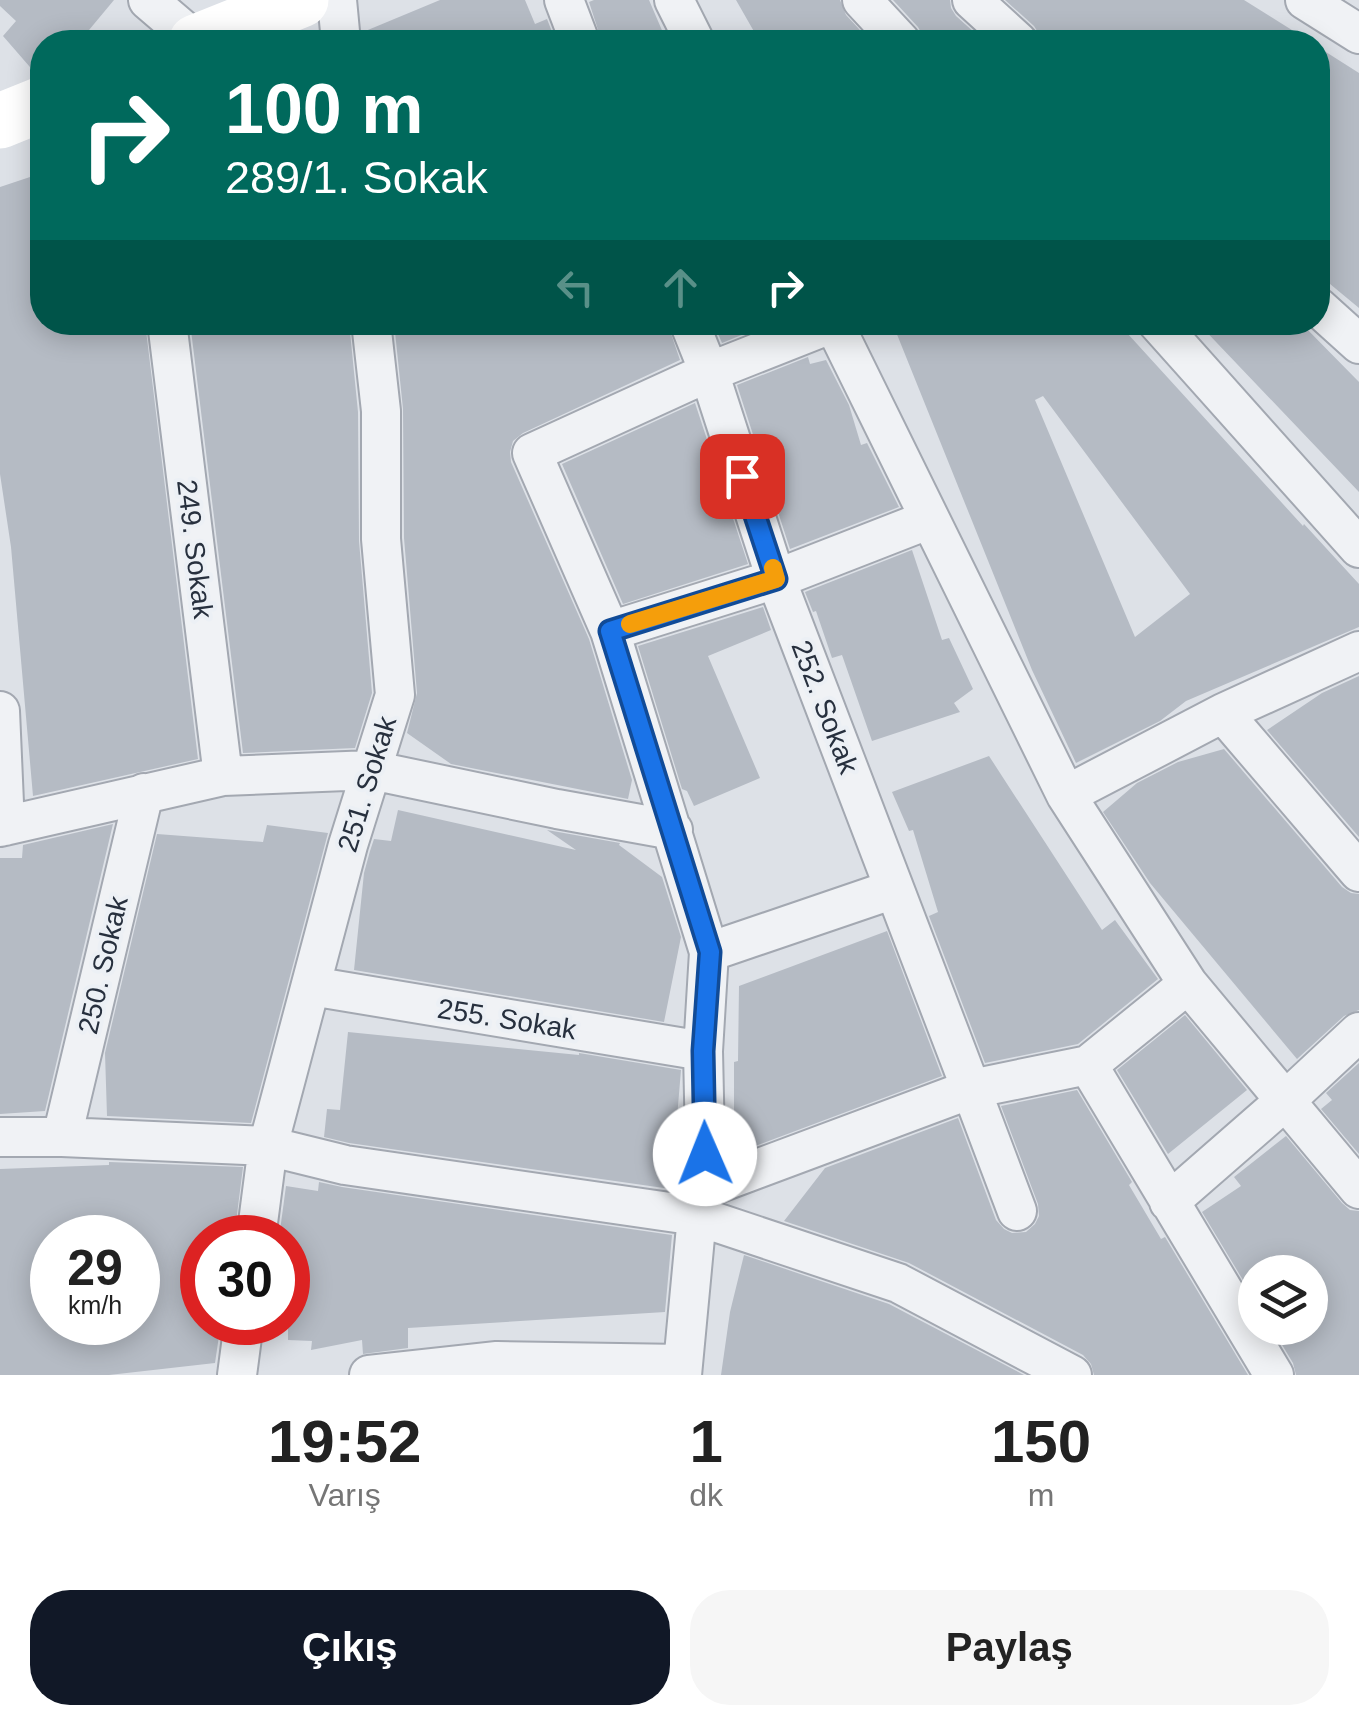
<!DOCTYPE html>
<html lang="tr">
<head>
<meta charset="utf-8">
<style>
  :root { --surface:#fff; --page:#f6f6f6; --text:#222; --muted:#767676; --accent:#111827 }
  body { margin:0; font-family:Helvetica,sans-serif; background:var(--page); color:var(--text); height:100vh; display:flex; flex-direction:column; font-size:38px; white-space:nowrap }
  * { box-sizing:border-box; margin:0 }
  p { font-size:32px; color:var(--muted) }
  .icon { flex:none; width:55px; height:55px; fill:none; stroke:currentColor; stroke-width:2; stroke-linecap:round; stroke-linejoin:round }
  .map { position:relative; height:1375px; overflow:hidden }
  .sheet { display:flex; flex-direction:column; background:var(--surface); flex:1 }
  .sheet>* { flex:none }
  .guide { position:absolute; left:30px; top:30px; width:1300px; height:305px; border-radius:40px; box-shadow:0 5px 25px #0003; background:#00695c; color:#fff; overflow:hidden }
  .tools { position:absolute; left:1238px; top:1255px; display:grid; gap:20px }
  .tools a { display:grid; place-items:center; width:90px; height:90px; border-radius:50%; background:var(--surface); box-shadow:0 5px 25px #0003; font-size:50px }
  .speed { position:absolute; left:30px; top:1215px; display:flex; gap:20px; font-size:50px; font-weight:700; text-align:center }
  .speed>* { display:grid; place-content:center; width:130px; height:130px; border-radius:50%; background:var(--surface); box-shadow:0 5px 25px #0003; line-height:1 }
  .speed small { font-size:25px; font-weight:400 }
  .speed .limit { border:15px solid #d22; background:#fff; color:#111 }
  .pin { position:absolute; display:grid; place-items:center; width:85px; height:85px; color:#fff; margin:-42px; border-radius:20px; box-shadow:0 5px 15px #0006 }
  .me { position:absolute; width:110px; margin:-55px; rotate:359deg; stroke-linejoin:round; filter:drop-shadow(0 0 8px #0008) }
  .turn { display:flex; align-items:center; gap:35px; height:210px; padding:0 30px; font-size:45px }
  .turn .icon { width:130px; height:130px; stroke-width:2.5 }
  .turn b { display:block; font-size:70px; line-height:85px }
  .lanes { display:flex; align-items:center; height:95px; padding:0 30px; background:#0003; justify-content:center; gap:50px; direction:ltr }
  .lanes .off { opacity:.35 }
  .eta { display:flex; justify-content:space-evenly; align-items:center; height:170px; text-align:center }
  .eta b { font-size:60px; font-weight:600; line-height:70px }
  .action { display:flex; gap:20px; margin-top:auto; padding:20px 30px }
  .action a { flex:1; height:115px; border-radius:40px; background:var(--accent); color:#fff; font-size:40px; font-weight:600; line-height:115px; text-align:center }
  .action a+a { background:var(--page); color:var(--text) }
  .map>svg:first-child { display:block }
  .building { fill:#b5bbc4; fill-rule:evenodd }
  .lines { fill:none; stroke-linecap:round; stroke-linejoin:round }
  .minor-casing { stroke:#a3a8b1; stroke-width:42 }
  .minor { stroke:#f0f2f5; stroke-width:38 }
  .secondary { stroke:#fff; stroke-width:55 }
  .route-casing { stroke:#114b97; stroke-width:25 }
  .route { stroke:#1a73e8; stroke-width:18 }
  .slow { stroke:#f59e0b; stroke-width:18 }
  .labels { text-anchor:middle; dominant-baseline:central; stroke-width:8; stroke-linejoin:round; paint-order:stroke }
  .street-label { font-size:28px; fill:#27303e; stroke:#ecf0f5 }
</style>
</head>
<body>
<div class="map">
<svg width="1359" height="1375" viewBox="0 0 1359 1375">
  <rect width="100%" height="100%" fill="#dde1e7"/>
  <path class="building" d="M0,0h114l-35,42h-37v31l-6,1 -33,-38 13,-15 -16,-15z
    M440,0h85l10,24 12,-5 9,23h-193v-10z
    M594,0h55l18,42h-65l-13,-40z
    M736,0h104l6,15 25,27h-111z
    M893,0h57l1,8 5,8 29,26h-62v-6l-5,-9z
    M1005,0h239l67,42h-271l-1,-8 -5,-8z
    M1318,47l41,26v235l-41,-34z
    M42,173v149h103l53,437 -165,37 -22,-249 -11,-73v-287z
    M190,322h159l9,90 1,129 13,152 -17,55 -112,5z
    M394,322h273l13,38 -157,73 -10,8 -3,11 1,10 78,177 43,141 -4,19 -177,-35 -44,-31 10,-40 -13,-155 -1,-129z
    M713,322h60l-51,21z
    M892,322h225l186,204 1,-2 55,60v43l-173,74 -26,20 -84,42 -44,-93zM1043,396l147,198 -55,43 -100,-237z
    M1197,322h103l59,60v110z
    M808,357l2,7 16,-4 23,45 12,40 6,-2 32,64 -109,42 -53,-164z
    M695,403l53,161 -125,40 -61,-140z
    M912,550l30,90 7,-2 24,51 -19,14 6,9 -88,29 -30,-86 -10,3 -16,-47 -3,1 -8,-20z
    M763,607l8,23 -63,26 52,122 -66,28 -7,-15 -5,-2 -44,-143z
    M1359,676v161l-92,-107 55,-37z
    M1224,749l118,138 9,6 8,1v116l-15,6 -47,43 -147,-176 -47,-71 34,-29 41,-21z
    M989,756l113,174 13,-10 43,59 -80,65 -93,19 -56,-147 9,-4 -25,-82 -4,1 -17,-39z
    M398,810l178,40 -29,-20 73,13 -1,2 43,32 19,60 -17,85 -310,-52 10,-97 6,-22 4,-12 17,2z
    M113,824l-68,287 -45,3v-256h22l1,-13z
    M267,825l61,8 -77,290 -144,-7 -2,-63 52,-219 106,8z
    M887,931l55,145 -195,73 -13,-12v-75l4,-1 1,-75z
    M1185,1015l62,75 -79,64 -51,-84z
    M348,1032l231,23v-2l102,17 -10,119 -322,-46 -25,-6 3,-28 13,1z
    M1359,1063v91l-38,-45 11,-9 -6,-7z
    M1077,1090l55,92 -3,3 32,54 4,-2 83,138h-154l-3,-11 -8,-9 -174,-92 -125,-42 41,-53 133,-50 38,102 8,9 8,4 14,-1 9,-8 4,-8 -1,-12 -37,-98z
    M1286,1136l56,67 8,7 9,1v164h-63l-3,-12 -21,-35h38v-56h-55v28l-53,-88 39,-26 -7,-9z
    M109,1162l134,5 -9,71h-32v84h19l-6,41 -106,12h-109v-206l109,-4zM52,1238h86v84h-86z
    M319,1182l23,5 330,48 -7,77 -257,16v20l-45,6 -1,-14 -51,10 1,-9 -24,-1v-102h-9l7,-52 32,5z
    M744,1255l145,49 135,71h-303l9,-63z"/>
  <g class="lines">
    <g class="minor-casing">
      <path id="minor" d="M148,0l49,42
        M337,0l4,42
        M564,0l16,42
        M674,0l21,42
        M862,0l39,42
        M972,0l46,42
        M1305,0l54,34
        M1318,307l41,37
        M167,322l56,454
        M689,322l20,50 67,207 195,510 117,-24 100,-81
        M833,322l233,473 122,189 171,205
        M1157,322l202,226
        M610,631l166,-52 154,-60
        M0,711l5,115
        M1223,713l136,159
        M1066,795l157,-82 136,-62
        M0,827l223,-51 148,-6 186,39 116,21
        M709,952l185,-63
        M311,986l392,65
        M1088,1065l186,310
        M0,1137h62l206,9 77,19 352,51 201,67 174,92
        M62,1137l82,-344
        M706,1188l265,-99 46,122
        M1169,1202l117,-102 73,-68
        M256,1238l12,-92 80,-301 47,-150 -14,-156v-128l-10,-89
        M237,1375l7,-53
        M369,1375l128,-14 186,3
        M682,1375l15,-159 9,-28 -3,-137 6,-99 -99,-321 -78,-178 177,-81 124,-49"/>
    </g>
    <use href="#minor" class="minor"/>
    <path class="secondary" d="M196,42l105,-42
      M0,121l42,-17"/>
  </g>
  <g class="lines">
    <g class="route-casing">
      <path id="route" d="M705,1154l-2,-103 7,-99 -100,-321 166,-52 -34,-103"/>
    </g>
    <use href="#route" class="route"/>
    <path class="slow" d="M630,624l146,-45 -3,-11"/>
  </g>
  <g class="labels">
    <g class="street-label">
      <text transform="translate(195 549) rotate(83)">249. Sokak</text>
      <text transform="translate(825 707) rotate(69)">252. Sokak</text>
      <text transform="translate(367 784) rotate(-73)">251. Sokak</text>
      <text transform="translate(103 965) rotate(-77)">250. Sokak</text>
      <text transform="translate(507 1019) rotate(9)">255. Sokak</text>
    </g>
  </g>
</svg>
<div class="tools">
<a><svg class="icon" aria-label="layers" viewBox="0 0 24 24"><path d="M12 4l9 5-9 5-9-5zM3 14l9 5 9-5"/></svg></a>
</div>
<div class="speed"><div>29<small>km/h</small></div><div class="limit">30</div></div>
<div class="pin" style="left:742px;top:476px;background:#d93025"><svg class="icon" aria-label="arrive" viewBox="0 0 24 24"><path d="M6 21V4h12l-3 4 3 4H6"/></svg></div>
<svg class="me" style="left:705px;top:1154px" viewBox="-20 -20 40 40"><circle r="19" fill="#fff"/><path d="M0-13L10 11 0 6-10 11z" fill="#1a73e8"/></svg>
<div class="guide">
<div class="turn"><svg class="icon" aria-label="right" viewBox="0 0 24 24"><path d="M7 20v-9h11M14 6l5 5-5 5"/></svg><div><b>100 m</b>289/1. Sokak</div></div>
<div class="lanes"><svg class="icon off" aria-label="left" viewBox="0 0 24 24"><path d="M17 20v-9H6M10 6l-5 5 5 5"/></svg><svg class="icon off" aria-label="ahead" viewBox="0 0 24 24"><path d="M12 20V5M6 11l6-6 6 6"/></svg><svg class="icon" aria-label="right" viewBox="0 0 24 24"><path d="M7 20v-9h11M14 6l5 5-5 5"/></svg></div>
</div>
</div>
<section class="sheet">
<div class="eta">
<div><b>19:52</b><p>Varış</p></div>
<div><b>1</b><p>dk</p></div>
<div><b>150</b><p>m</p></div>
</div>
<div class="action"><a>Çıkış</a><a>Paylaş</a></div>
</section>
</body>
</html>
